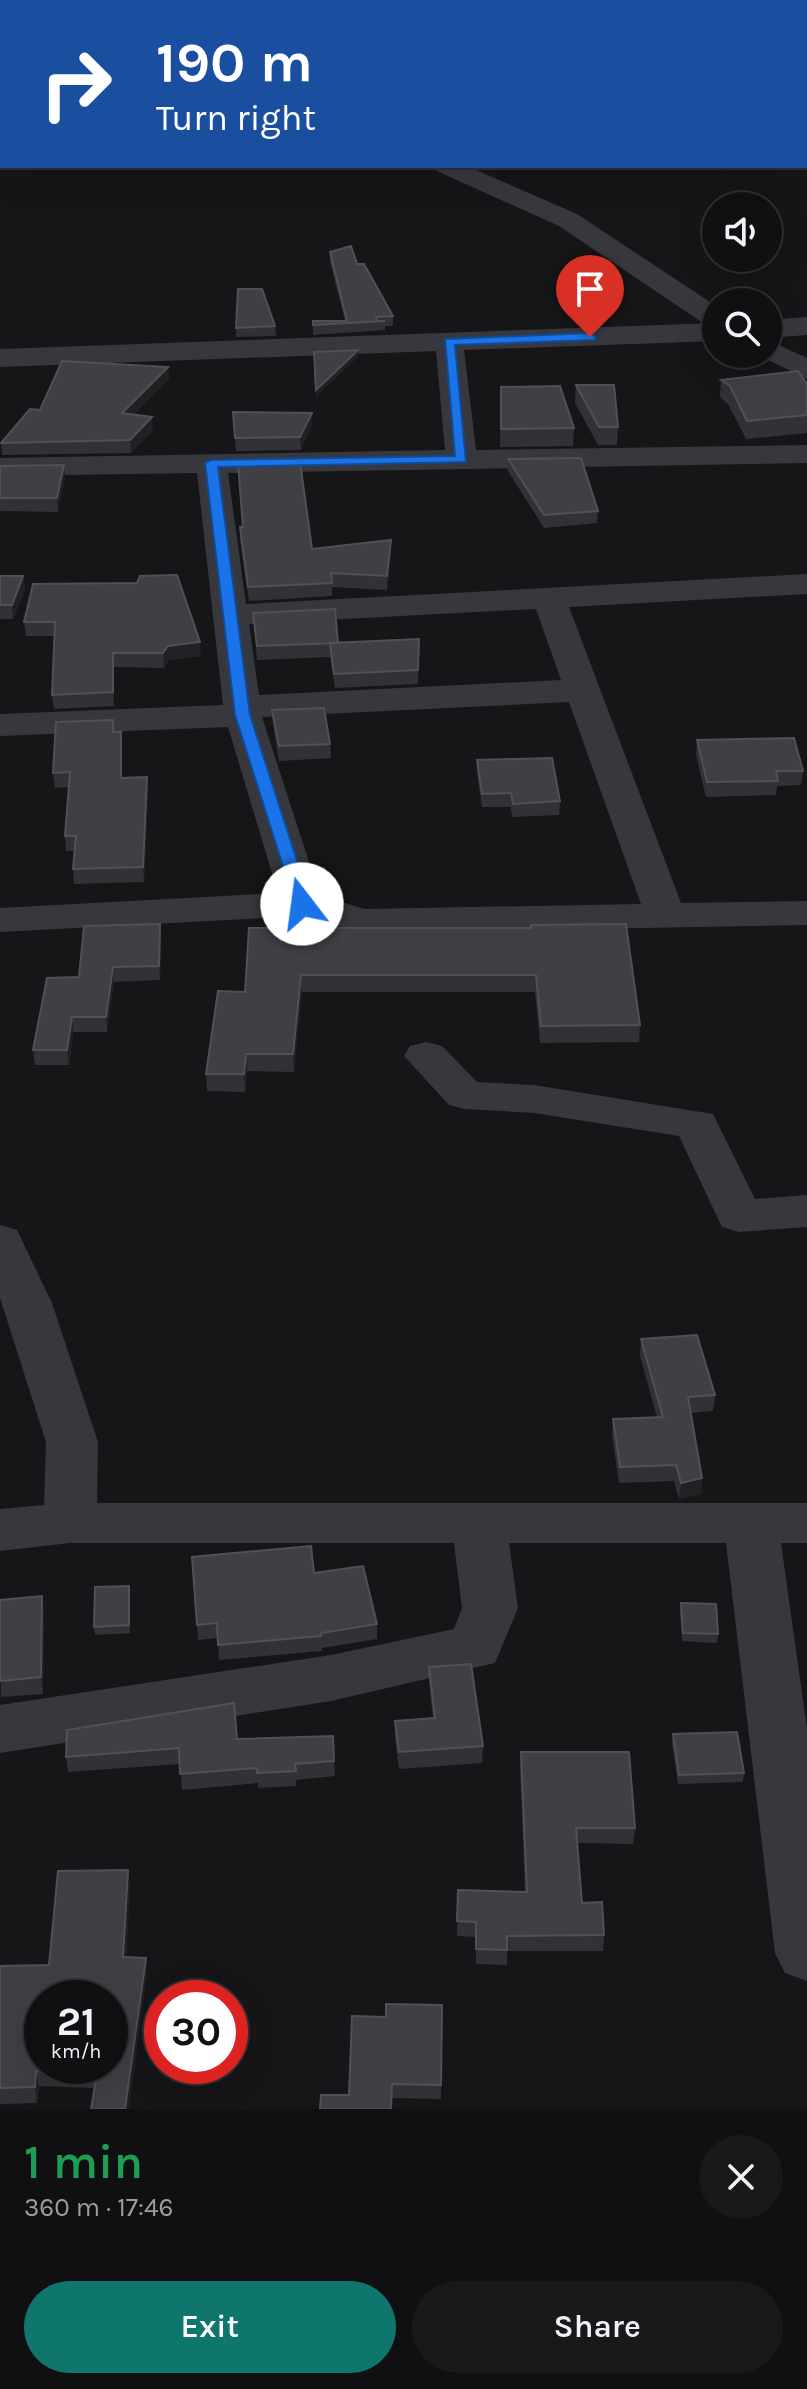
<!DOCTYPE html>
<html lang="en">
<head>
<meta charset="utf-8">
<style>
  :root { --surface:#101012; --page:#19191b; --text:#f1f3f6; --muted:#9c9d9f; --line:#303032; --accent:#0f766e }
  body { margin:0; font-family:Karla,sans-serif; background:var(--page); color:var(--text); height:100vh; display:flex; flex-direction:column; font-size:30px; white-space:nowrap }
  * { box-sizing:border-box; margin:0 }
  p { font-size:26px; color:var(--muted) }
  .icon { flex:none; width:44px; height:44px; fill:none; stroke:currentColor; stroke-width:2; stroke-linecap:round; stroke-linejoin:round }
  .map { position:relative; height:2109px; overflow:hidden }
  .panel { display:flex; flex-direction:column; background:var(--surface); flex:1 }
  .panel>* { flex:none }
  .hud { position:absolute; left:0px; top:0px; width:808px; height:168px; box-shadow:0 8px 32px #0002,0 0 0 2px var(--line); background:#1a4fa0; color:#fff; overflow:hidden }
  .controls { position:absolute; left:702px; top:192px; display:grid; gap:16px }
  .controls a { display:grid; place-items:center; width:80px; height:80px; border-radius:50%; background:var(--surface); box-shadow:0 8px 32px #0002,0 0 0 2px var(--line); font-size:40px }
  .speed { position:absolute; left:24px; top:1980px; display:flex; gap:16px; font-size:40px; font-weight:700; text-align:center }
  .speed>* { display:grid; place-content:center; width:104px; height:104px; border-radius:50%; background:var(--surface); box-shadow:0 8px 32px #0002,0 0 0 2px var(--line); line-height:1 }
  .speed small { font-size:20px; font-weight:400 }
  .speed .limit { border:12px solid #d22; background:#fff; color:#111 }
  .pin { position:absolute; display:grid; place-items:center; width:68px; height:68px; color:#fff; margin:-82px -34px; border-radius:50% 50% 50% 0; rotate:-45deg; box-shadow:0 0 8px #0007 }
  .pin .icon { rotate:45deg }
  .me { position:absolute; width:88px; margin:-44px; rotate:345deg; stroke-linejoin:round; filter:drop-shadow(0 0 6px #0008) }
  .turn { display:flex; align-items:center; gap:28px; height:168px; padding:0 24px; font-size:36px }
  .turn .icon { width:104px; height:104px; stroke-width:2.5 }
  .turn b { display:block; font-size:56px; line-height:68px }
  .round { display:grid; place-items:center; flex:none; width:84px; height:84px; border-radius:42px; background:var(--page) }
  .head { display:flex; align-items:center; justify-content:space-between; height:136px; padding:0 24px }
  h1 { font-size:48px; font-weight:600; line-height:60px; color:#1e9e55 }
  .cta { display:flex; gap:16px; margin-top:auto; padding:16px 24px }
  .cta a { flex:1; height:92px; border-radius:48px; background:var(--accent); color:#fff; font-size:32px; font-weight:600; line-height:92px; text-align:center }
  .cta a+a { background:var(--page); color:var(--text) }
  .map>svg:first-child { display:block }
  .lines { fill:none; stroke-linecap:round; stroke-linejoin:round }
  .minor { fill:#37383d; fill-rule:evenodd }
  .tertiary { fill:#37383d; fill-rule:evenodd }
  .wall { fill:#323236 }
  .shaded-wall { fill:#212124 }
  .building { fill:#3f3f44; stroke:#4f5156; stroke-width:2; fill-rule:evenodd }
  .route { fill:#1a73e8; stroke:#114b97; stroke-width:2 }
</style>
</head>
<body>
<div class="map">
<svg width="807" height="2109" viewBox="0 0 807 2109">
  <rect width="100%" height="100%" fill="#161618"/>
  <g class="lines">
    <path class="minor" d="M0,62h2v14h-2z
      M807,317v18l-39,3v-18z
      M716,323v18l-252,9 12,100 331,-5v18l-579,10 18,131 561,-30v20l-238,13 112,296 126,-2v24l-443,8 -63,-17 -301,16v-24l278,-15 -50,-166 -228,9v-22l223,-9 -26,-232 -197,3v-18l445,-8 -9,-99 -436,16v-18zM536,609l25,71 -302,15 -10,-71zM569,702l72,202 -276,5 -45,-13 -58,-179z
      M426,1042l16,4 35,36 57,3 179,29 42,85 52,-4v32l-68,5 -17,-5 -43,-91 -145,-23 -69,-4 -16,-4 -45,-49 6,-10z
      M0,1225l17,5 35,73 46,139 -1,61h710v40h-26l26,186v252l-22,-8 -10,-20 -49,-410h-217l9,65 -23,55 -164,38 -331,52v-48l331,-50 123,-26 8,-21 -8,-65h-384l-70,8v-42l44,-4 2,-63 -46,-144z"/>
    <path class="tertiary" d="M128,0h22v2h-22z
      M434,166h33l110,48 139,92v21l-10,-2 -147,-99 -122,-55z
      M768,340l39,18v21l-49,-24 10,-1z"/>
  </g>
  <path class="wall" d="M330,252l27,12 36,52v10h-8v4l-72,5v-14h32l-15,-59z
    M275,326l1,10 -40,1v-9z
    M168,367l1,12 -36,36 20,15 -22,23 -129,2 -1,-12 39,-33z
    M721,380l86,4v49l-61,6 -18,-35 -8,-7z
    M576,385l42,42 -1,18h-19l-23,-42z
    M501,387l73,41 -1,18 -73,1z
    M233,412l79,1v12l-11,25 -65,1z
    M508,459l90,52 -1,12 -53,5 -36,-57z
    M238,463l74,86 79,-9v14l-4,36 -55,-3v9l-83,5 -9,-61v-13h3z
    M64,465l1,13 -7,34 -58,-1v-45z
    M0,576h23l2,14 -12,29h-13z
    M33,584l168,72 -32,4 -5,8 -50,-1v39l-60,3 -2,-14 3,-59h-29l-2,-14z
    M253,613l85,30 81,-4 -1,45 -83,4 -5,-31 -73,3z
    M272,710l58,34 1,14 -52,3 -6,-36z
    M114,732h7l1,46 25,-1 1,15 -4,90 -70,2 -1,-15 1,-18h-8l-1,-15 4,-49 -14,1 -2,-15z
    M697,740l106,31 -2,14 -24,1 -1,9 -70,2 -10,-42z
    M477,760l83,41 -1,14 -46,2 -3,-10h-28l-5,-34z
    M249,928h282l109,97 -1,17 -99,1 -5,-51h-233l-8,80 -47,-1 -2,21 -38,-1 -1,-17 39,-82z
    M161,939l-1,41 -46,2 -7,50h-34l-4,33h-34l-2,-15 46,-73z
    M641,1339l74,56 -2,16 -22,2 11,65 -1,16 -22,5 -5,-18 -55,2 -7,-48 1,-16 44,-2 -17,-61z
    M192,1557l122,16 63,51v15l-55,9v3l-103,9 -1,-22 -20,2z
    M129,1586l1,47 -35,2 -1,-8z
    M42,1596l2,17 -1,81 -42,3 -1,-97z
    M681,1603l37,31 -1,9 -35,-2 -2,-29z
    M429,1667l54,79 -1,17 -83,6 -4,-31v-17l38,-3 -4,-35z
    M673,1734l71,39 -1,9 -65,2 -6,-41z
    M333,1736l2,40 -39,4v6l-38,2v-5l-76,7 -2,-26 -112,8 -2,-15 171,-18z
    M521,1752l114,76 -2,16 -56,-1 5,60 22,32 -1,16h-96v14l-31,-1v-27l-19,-1 1,-46 67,2 -5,-125z
    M130,1885l-4,73 21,16 -53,114 -55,-2 -2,17 -37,1v-138l49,-1z
    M442,2005l-1,94 -49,-1v11h-72l29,-14 37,-78z"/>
  <path class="shaded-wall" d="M358,350v7l-42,40v-7z
    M168,367l1,12 -46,46 -1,-12z
    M312,413v12l-11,25 -1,-13z
    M152,417l1,13 -22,23 -1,-13z
    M64,465l1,13 -7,34 -1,-14z
    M391,540v14l-4,36v-14z
    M23,576l2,14 -12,29 -1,-14z
    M200,642l1,14 -32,4 -5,8 -1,-15 5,-7z
    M113,653l1,14v39l-1,-14z
    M147,777l1,15 -4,90 -1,-15z
    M160,924l1,15 -1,41 -1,-14z
    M113,967l1,15 -7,50 -1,-15z
    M301,975l1,17 -8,80 -1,-18z
    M72,1017l1,15 -4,33 -2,-15z
    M246,1054l1,17 -2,21 -1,-18z
    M702,1478l-1,16 -22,5 2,-16z
    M42,1596l2,17 -1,81 -2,-17z
    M128,1870l2,15 -5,88 -2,-16z
    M146,1958l1,16 -18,135h-4z
    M36,2071l3,15 -2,17 -2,-16z"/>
  <path class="building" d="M351,246l6,18h7l29,52 -17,1 1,4h8l-72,4v-4h34l-17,-69z
    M238,289h24l13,37 -39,2z
    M358,350l-4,4 -38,36 -2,-38z
    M62,361l106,6 -46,46 30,4 -22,23 -129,3 29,-34 10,1z
    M798,371l9,13v31l-60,6 -17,-35 -9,-6z
    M576,385h38l4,42h-19z
    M560,386l14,42 -73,1v-42z
    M233,412l79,1 -12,24 -65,1z
    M581,458l17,53 -54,4 -36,-56z
    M300,462l12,87 79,-9 -4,36 -56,-3 1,10 -84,4 -8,-60h3l-5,-64z
    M64,465l-7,33h-57v-32z
    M177,575l23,67 -32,4 -5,7h-50v39l-61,3 3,-73h-31l9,-38 104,-1 3,-7z
    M0,576h23l-11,29h-12z
    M335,609l3,34 -81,3 -4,-33z
    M419,639l-1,31 -84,4 -4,-31z
    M324,708l6,36 -51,2 -7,-36z
    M113,720v12h8v46l26,-1 -4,90 -70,2 3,-33h-11l5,-64 -17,1 3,-51z
    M794,738l9,33h-27l2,10 -71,1 -10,-42z
    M552,758l8,43 -47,3 -2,-11 -29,1 -5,-34z
    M160,924l-1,42 -46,1 -7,50h-34l-5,33h-34l14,-72 32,-1 5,-51z
    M626,924l14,101 -99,1 -5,-51h-235l-8,79h-47l-2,20h-38l12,-83 27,1 4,-64h282v-3z
    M697,1335l18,60 -27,2 14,81 -21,5 -5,-18 -56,2 -7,-48 50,-2 -22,-78z
    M311,1546l3,27 49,-7 14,58 -56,9v3l-103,9 -1,-22 -20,2 -5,-68z
    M129,1586v39l-35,2 1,-40z
    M42,1596l-1,81 -41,4v-81z
    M681,1603l35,1 2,30 -35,-1z
    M471,1664l12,82 -84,6 -4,-31 40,-3 -6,-51z
    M234,1703l3,36 96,-3 1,25 -39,3 1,7 -39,2v-5l-77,6 -1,-26 -113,9 1,-27z
    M737,1732l7,41 -65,2 -6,-41z
    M521,1752h108l6,76h-59l6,75 20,-1 2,33 -97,1v14l-31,-1v-27l-19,-1 1,-31 69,2z
    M128,1870l-5,87 23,1 -21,151h-34l6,-36 -61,-2 -1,16 -35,1v-122l49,-1 9,-94zM42,1998h68v68h-68z
    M386,2004l56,1 -1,80 -49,-1 -1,25h-71l1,-14h28l3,-79 34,1z"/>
  <path class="route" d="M590,333l6,4 -2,3 -139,5 11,117 -248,5 32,248 61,189 -3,3h-12l-61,-192 -30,-252 6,-3 244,-4 -10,-117z"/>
</svg>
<div class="controls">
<a><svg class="icon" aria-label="sound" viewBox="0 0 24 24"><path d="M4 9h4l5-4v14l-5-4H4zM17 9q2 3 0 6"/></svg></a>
<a><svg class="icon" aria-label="search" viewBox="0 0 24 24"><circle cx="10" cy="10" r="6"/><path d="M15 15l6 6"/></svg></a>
</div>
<div class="speed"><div>21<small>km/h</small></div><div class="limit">30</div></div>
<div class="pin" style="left:590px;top:337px;background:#d93025"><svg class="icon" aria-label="arrive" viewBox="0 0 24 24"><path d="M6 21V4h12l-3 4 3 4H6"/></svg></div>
<svg class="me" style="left:302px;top:904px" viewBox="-20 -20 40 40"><circle r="19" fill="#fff"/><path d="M0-13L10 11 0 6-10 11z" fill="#1a73e8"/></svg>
<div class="hud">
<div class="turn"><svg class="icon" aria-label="right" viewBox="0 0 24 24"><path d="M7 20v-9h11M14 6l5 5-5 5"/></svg><div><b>190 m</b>Turn right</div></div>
</div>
</div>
<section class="panel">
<div class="head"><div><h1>1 min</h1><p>360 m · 17:46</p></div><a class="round"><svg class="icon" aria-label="close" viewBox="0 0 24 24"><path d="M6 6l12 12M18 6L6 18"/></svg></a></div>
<div class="cta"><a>Exit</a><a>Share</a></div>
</section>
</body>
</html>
